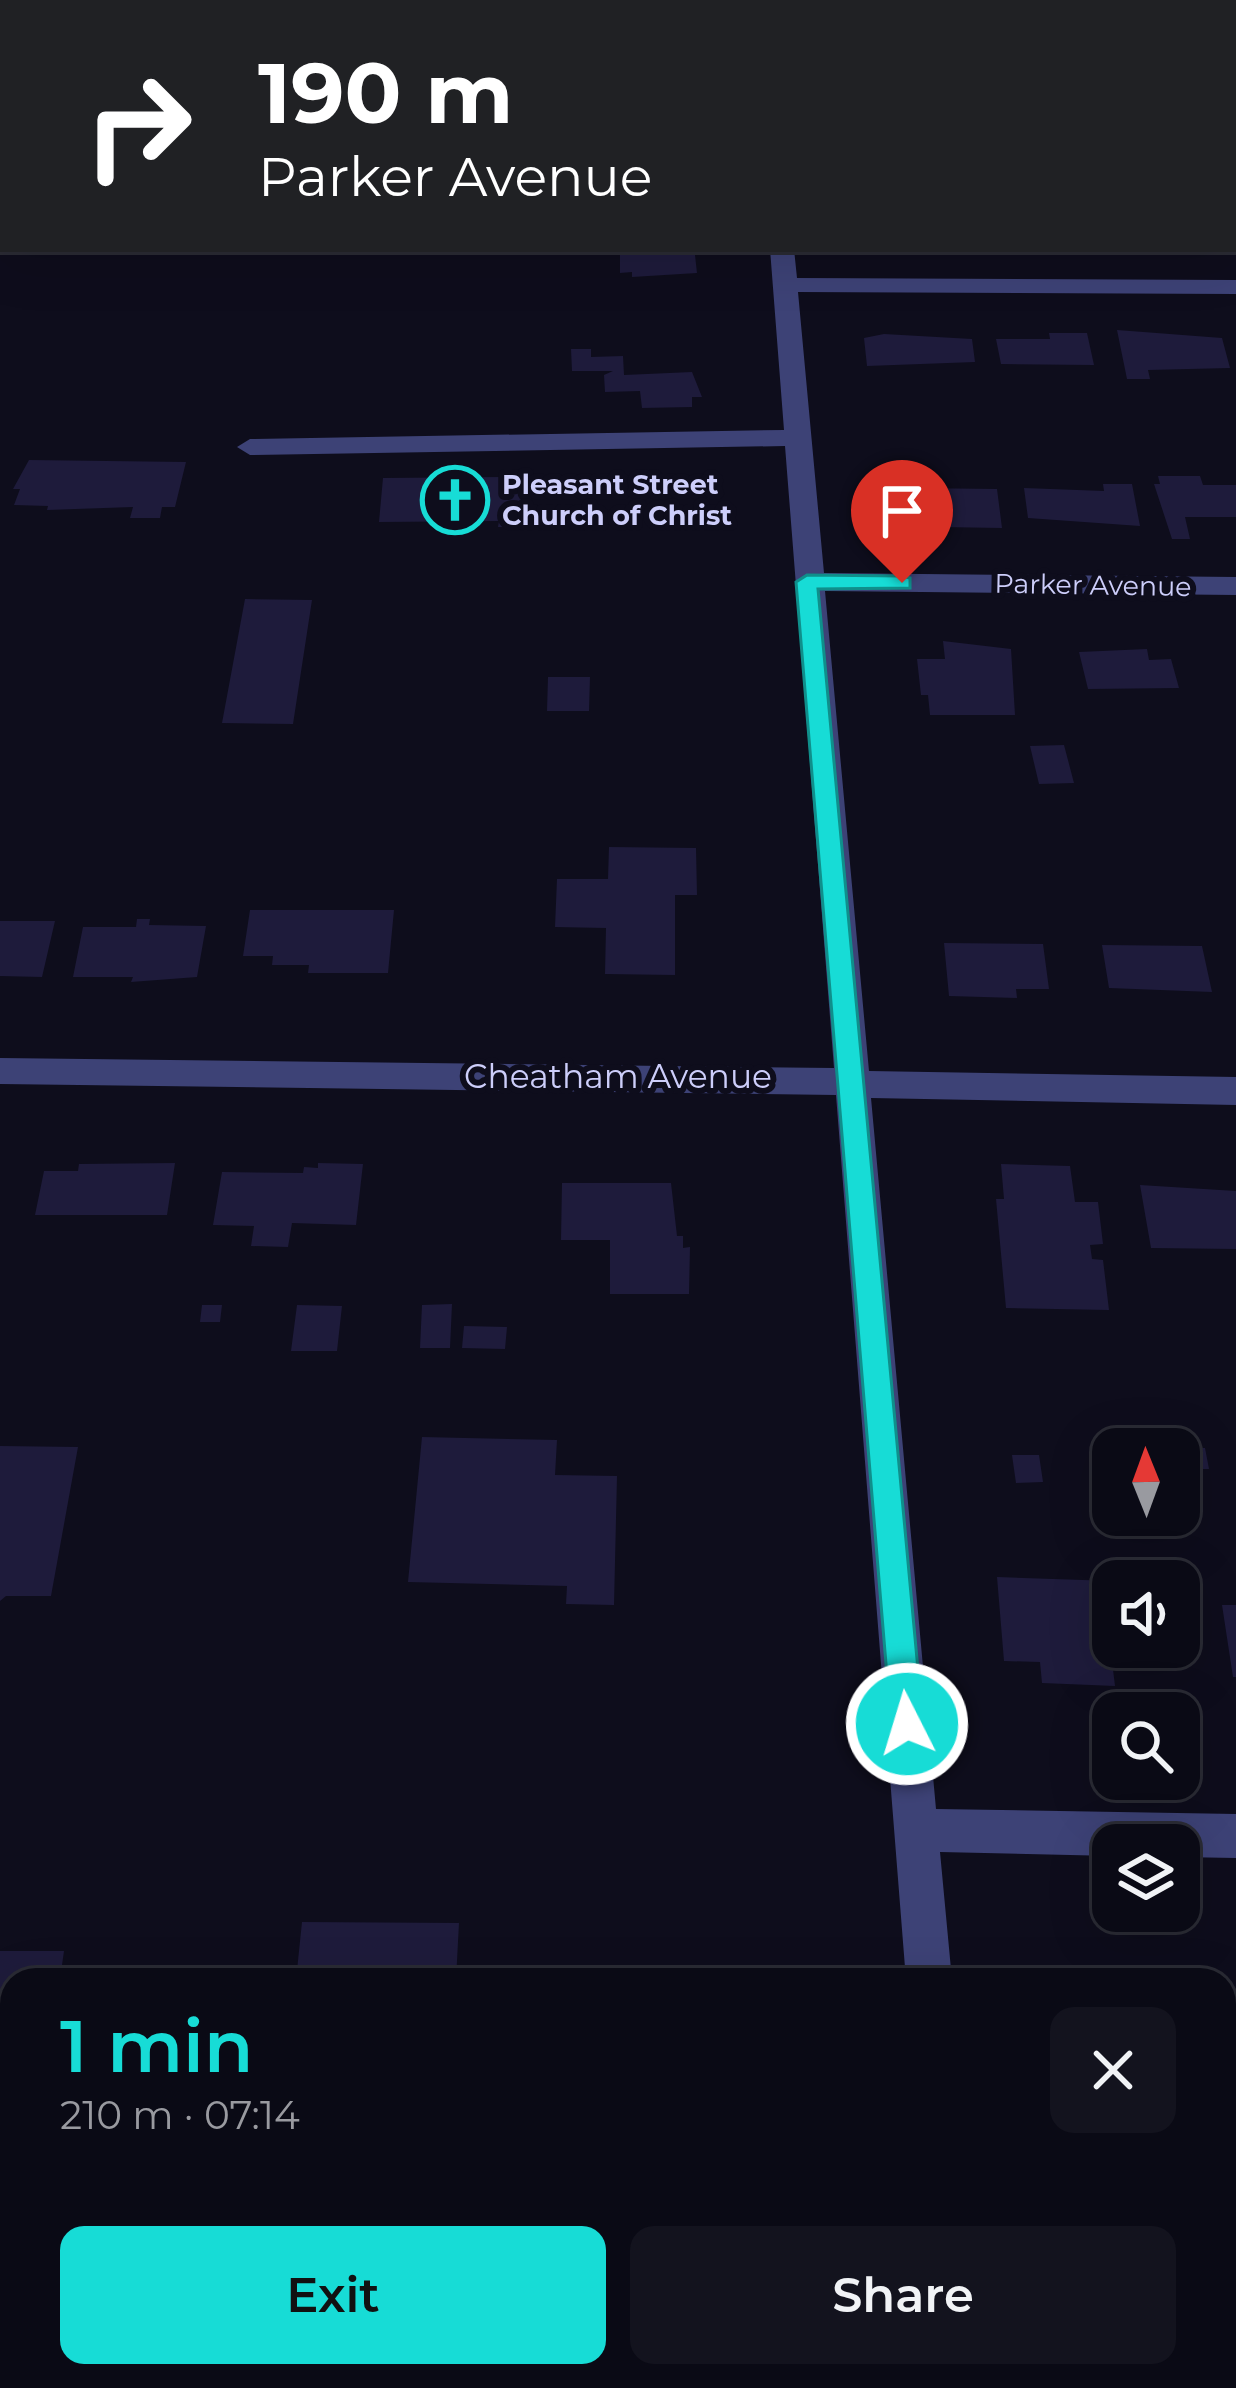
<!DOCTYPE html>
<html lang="en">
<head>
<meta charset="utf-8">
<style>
  :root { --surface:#0a0a15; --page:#13131e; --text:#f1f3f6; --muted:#999aa0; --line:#2a2b34; --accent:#17dcd6 }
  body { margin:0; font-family:Montserrat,sans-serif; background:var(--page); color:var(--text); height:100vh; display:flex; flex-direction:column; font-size:45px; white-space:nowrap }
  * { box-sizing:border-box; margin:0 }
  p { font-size:39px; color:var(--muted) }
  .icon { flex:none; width:66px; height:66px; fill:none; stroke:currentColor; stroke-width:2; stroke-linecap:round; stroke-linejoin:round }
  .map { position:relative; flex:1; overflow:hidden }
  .panel { position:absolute; left:0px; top:1968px; width:1236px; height:420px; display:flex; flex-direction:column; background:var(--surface); border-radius:36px 36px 0 0; box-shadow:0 12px 48px #0002,0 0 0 3px var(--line) }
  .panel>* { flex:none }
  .hud { position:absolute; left:0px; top:0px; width:1236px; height:252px; box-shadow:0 12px 48px #0002,0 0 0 3px var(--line); background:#202124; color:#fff; overflow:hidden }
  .needle { width:78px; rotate:359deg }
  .controls { position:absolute; left:1092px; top:1428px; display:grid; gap:24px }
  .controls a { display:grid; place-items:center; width:108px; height:108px; border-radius:24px; background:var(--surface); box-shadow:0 12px 48px #0002,0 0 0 3px var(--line); font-size:60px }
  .pin { position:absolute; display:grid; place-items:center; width:102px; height:102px; color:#fff; margin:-123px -51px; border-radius:50% 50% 50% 0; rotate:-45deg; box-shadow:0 0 12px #0007 }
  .pin .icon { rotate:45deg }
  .me { position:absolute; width:132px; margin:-66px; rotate:355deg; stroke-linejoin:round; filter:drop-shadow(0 0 9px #0008) }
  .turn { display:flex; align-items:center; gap:42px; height:252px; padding:0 60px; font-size:54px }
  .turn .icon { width:156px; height:156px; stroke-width:2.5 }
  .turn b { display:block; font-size:84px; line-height:102px }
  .round { display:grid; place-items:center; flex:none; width:126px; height:126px; border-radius:24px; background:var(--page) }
  .summary { display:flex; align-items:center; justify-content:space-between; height:204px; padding:0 60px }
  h1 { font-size:72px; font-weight:600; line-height:90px; color:var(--accent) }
  .cta { display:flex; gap:24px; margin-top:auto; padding:24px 60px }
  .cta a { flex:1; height:138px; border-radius:24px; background:var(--accent); color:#111; font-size:48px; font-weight:600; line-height:138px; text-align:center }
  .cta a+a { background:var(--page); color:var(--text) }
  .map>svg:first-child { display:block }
  .building { fill:#1e1b3b }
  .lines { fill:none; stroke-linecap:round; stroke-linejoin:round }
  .minor { fill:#3d4276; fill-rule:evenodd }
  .highway { fill:#ed54b2; fill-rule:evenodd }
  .route { fill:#17dcd6; stroke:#0f8f8b; stroke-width:3 }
  .labels { text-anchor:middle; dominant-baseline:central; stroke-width:12; stroke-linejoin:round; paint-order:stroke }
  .far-poi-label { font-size:27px; font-weight:bold; fill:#cdcefa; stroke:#0e0d1c; text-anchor:start }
  .far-street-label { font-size:27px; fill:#cdcefa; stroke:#0e0d1c }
  .street-label { font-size:33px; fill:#cdcefa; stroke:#0e0d1c }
</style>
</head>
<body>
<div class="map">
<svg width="1236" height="2388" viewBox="0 0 1236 2388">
  <rect width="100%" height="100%" fill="#0e0d1c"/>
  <path class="building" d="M632,251l63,4 2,18 -65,4v-5l-12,1v-19z
    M1117,330l105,8 8,30 -82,2 2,9h-23z
    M1049,333h38l7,32 -93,-1 -5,-25h54z
    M884,334l88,5 3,23 -108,4 -3,-28z
    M571,349h20v8l32,-1 1,19 68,-3 10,25h-10v10l-50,1 -2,-17 -35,1 -1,-17 9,-4h-41z
    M29,460l157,2 -11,45h-13l-2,11h-30l3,-11 -86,3 1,-4 -34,-1 6,-16h-7z
    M502,473h27l-1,54h-30l1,-6 -120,1 4,-44 118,-1z
    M1158,476h42l3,9h33v32h-51l5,22h-18l-18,-55h6z
    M1103,484h29l8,42 -112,-8 -4,-30 80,3z
    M913,488l84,1 5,39 -122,-2 -2,-32 36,1z
    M245,599l67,1 -19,124 -71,-1z
    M943,641l68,8 4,66h-85l-2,-20h-7l-4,-36h28z
    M1147,649l2,11 22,-1 8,29 -91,1 -9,-37z
    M548,677h42l-1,34h-42z
    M1064,745l10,38 -35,1 -9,-38z
    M609,847l87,1 1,47h-22v80l-70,-1 1,-46 -51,-1 2,-48h51z
    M250,910h144l-6,63h-80l1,-8h-37l1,-9h-30z
    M137,919h13l-1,6 57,1 -9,51 -66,5 2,-5h-60l10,-50h53z
    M0,921h55l-13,56 -42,-1z
    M944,943l99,1 6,45h-33l1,9 -68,-2z
    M1102,945l100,1 10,46 -103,-4z
    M175,1163l-8,52h-132l9,-44h34l1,-7z
    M318,1163l45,1 -7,61 -64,-2 -4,24 -37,-1 3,-20 -41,-1 9,-53 81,1 1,-6 14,1z
    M1001,1164l69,2 5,36h23l5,42 -13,1 2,14 11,1 6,50 -103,-2 -10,-109h8z
    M562,1183h109l6,53h6v12l7,-1 -1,47h-79v-54h-49z
    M1140,1185l96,6v58l-85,-1z
    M452,1304l-2,44h-30l2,-43z
    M202,1305h20l-2,17h-20z
    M297,1305l45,1 -5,45h-46z
    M464,1326l43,1 -2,22 -43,-1z
    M422,1437l135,3 -2,35 62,1 -3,129 -48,-1 1,-18 -159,-4z
    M0,1446l78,1 -27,149h-45l-6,5z
    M1187,1448h18l4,21h-19z
    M1012,1455h27l4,27 -27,1z
    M997,1577l116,4v66h60l2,16 -63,-2 3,25 -73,-3 -2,-21 -36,-1z
    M1222,1605h14v72h-3z
    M302,1922l157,1 -3,57h-160z
    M0,1951h64l-2,14 80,2 -2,13h-128v179l-12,-1z
    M1226,2032l10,52v117l-12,1z"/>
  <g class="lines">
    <path class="minor" d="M753,0h20v3h-20z
      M839,0h20v3h-20z
      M0,58h3v14h-3z
      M1233,103l3,1v20l-3,-1z
      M3,177v22l-3,1v-22z
      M770,249h24l3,29 439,2v14l-438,-2 26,281 412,4v18l-411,-4 44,480 367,6v28l-365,-7 65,711 300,5v44l-57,-1v-12h-66v11l-173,-4 12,128h-46l-70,-885 -836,-11v-26l834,10 -49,-622 -535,9 -13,-8 13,-8 534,-9z
      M938,2376h50l2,12h-52z"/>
    <path class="highway" d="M934,0h302v7l-3,-4z"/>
  </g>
  <path class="route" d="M902,576l8,2v10l-92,1 105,1135 -5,11 -11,4 -12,-4 -4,-11 -95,-1142 11,-7z"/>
  <defs>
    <g id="church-ring" transform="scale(3.45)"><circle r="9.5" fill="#0e0d1c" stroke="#17dcd6" stroke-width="1.5"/><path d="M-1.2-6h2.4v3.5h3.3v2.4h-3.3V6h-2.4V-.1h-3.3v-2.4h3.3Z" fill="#17dcd6"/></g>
  </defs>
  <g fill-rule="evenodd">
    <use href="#church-ring" x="455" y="500"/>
  </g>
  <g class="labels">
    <g class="far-poi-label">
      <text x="502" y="484">Pleasant Street<tspan x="502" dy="31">Church of Christ</tspan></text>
    </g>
    <g class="far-street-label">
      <text transform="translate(1093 585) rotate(1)">Parker Avenue</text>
    </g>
    <g class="street-label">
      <text x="618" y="1076">Cheatham Avenue</text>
    </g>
  </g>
</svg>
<div class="controls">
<a><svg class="needle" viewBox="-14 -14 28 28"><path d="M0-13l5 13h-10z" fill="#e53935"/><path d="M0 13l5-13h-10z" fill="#999aa0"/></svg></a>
<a><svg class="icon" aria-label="sound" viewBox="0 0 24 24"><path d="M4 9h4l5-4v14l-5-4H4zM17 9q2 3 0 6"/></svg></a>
<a><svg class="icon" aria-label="search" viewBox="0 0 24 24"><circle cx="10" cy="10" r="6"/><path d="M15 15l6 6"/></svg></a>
<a><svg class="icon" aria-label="layers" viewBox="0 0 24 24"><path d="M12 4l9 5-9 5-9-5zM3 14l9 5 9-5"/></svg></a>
</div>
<div class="pin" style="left:902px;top:583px;background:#d93025"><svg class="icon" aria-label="arrive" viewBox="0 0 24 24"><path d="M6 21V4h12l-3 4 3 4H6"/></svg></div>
<svg class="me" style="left:907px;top:1724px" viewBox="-20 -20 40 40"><circle r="17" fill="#17dcd6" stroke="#fff" stroke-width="3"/><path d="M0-11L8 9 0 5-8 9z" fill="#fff"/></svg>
<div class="hud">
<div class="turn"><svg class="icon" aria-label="right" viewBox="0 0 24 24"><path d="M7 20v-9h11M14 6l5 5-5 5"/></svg><div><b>190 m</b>Parker Avenue</div></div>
</div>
<section class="panel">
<div class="summary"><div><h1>1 min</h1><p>210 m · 07:14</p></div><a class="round"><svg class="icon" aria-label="close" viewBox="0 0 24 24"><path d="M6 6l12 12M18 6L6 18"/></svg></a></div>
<div class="cta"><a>Exit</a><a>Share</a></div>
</section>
</div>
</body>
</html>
